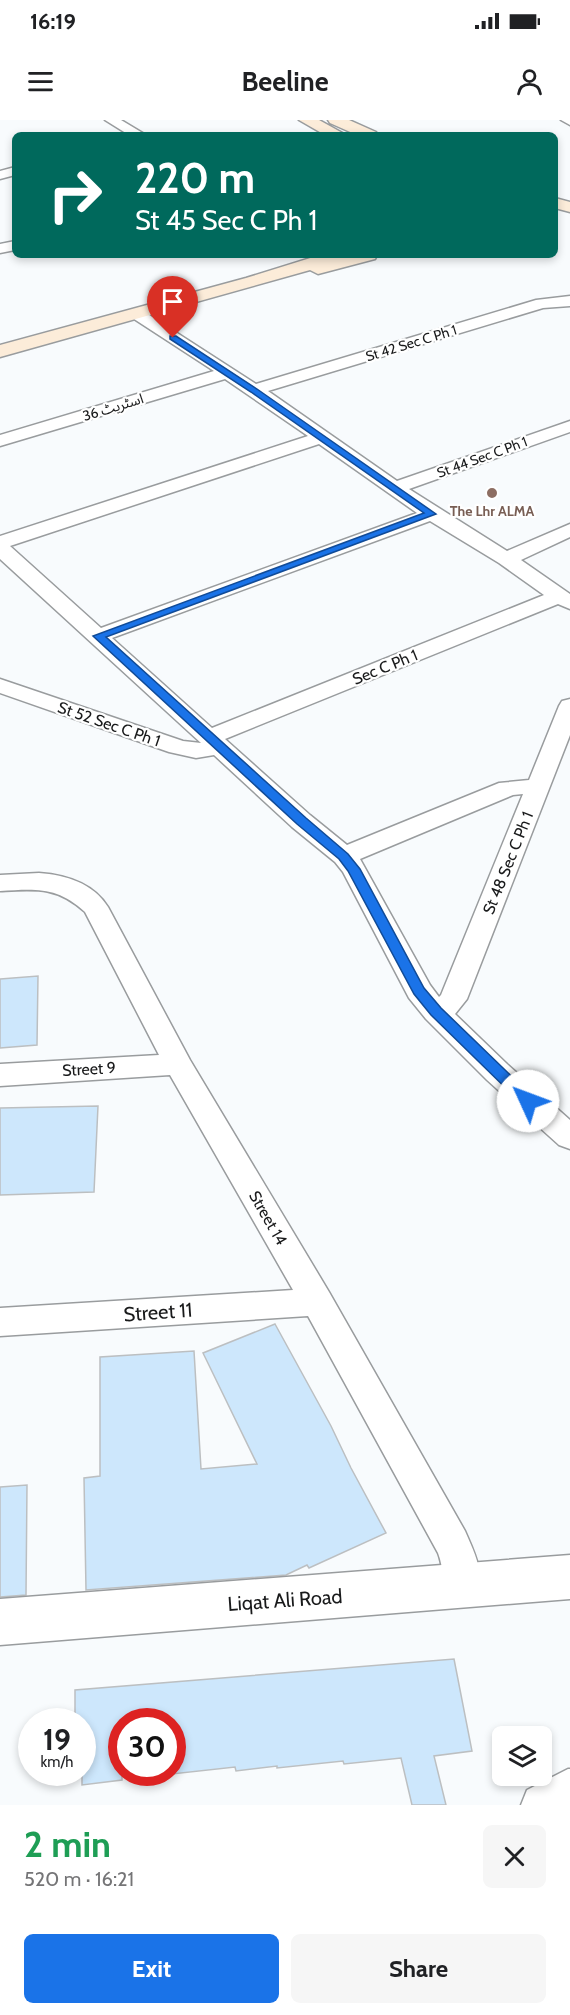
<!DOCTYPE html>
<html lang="en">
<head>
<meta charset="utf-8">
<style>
  :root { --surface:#fff; --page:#f6f6f6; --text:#202124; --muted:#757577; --accent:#1a73e8 }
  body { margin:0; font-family:Cabin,"Noto Sans Arabic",sans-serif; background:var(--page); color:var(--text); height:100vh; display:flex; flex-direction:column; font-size:22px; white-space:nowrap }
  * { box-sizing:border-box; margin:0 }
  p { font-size:20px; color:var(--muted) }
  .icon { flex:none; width:33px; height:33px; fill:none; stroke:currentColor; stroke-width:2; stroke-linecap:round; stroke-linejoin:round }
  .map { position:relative; height:1685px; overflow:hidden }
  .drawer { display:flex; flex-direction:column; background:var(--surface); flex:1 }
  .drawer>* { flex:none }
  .banner { position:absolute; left:12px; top:12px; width:546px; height:126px; border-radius:9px; box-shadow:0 3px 9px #0003; background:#00695c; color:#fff; overflow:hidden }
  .controls { position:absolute; left:492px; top:1606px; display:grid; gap:12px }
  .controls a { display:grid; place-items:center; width:60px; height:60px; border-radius:9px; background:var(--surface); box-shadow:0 3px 9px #0003; font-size:30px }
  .speed { position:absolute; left:18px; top:1588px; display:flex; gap:12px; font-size:30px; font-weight:700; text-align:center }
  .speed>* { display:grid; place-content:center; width:78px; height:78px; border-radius:50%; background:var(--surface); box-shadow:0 3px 9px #0003; line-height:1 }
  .speed small { font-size:15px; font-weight:400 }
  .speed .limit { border:9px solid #d22; background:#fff; color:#111 }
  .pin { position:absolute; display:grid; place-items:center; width:51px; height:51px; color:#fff; margin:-62px -26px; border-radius:50% 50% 50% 0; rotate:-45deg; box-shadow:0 0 6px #0007 }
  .pin .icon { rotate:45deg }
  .me { position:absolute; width:66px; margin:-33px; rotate:313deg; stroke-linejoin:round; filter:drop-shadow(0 0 4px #0008) }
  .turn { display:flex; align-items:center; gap:21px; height:126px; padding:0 24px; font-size:27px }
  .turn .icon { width:78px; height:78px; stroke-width:2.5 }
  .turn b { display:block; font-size:42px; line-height:51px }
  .round { display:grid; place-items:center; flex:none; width:63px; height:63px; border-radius:9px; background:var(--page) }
  .head { display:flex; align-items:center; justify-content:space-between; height:102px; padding:0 24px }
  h1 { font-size:36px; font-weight:700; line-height:45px; color:#1e9e55 }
  .cta { display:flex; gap:12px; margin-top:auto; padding:12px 24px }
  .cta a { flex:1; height:69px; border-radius:9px; background:var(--accent); color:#fff; font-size:24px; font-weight:700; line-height:69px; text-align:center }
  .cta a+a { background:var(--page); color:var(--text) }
  .status { display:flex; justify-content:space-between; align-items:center; height:42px; padding:0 30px; background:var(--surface); direction:ltr }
  .status svg { height:16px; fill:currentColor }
  header { display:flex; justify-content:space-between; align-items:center; height:78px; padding:0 24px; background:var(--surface); font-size:27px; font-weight:700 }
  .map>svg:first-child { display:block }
  .building { fill:#cde7fc; stroke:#bcbfc1; stroke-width:1.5 }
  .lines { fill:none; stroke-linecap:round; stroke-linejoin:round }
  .minor-casing { stroke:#999c9e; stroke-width:3 }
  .tertiary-casing { stroke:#999c9e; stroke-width:3 }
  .secondary-casing { stroke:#999c9e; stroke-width:3 }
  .minor { fill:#fff; fill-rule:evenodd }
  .tertiary { fill:#fff; fill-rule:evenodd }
  .secondary { fill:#fcecd9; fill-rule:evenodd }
  .route { fill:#1a73e8; stroke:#114b97; stroke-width:1.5 }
  .education-dot { fill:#8d6e63; stroke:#fff; stroke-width:2 }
  .labels { text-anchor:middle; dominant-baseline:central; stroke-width:4.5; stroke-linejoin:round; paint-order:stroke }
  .far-street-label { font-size:14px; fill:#191a1b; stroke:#fff }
  .far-education-label { font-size:14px; font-weight:bold; fill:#785e54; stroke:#fff }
  .street-label { font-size:16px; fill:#191a1b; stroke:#fff }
  .near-street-label { font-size:20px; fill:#191a1b; stroke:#fff }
</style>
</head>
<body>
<div class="status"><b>16:19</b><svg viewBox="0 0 49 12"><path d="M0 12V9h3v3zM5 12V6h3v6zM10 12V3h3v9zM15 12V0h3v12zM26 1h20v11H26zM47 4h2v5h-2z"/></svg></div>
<header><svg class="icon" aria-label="menu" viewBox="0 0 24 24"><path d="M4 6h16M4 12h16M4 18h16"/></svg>Beeline<svg class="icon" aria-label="person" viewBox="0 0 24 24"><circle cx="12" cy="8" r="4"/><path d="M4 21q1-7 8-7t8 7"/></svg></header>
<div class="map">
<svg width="570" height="1685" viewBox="0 0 570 1685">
  <rect width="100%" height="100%" fill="#f8fbfd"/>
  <path class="building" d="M38,856l-1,69 -37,3v-69z
    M98,986l-4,86 -94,3v-87z
    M275,1204l56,102 20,42 35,65 -77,35 -2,-3 -21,10 -200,15 -2,-112 16,-2v-119l94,-6 7,118 56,-5 -54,-111z
    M27,1365l-1,110 -26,2v-110z
    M454,1539l18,92 -38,5 12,49h-34l-11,-47 -57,6 -1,-3 -66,7v-2l-41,5 -1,-4 -63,7v-52h-50v58l-40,5v-63h-7v-32z"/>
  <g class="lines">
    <g class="minor-casing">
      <path id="minor" d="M105,0h16l25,15h-17z
        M561,0h9v5z
        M15,47v8l-15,4v-8z
        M15,121v9l-15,3v-9z
        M570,176v10l-27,2 -275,83 129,90 173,-60v11l-161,57 98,62 63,-27v13l-49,23 49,34v15l-12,-5 -333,135 85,76 37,30 152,-62 30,-3 30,-74 3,-5 8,-2v36l-103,264 -12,15 52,50 63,56v29l-11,-4 -72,-65 -61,-61 -17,-21 -66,-126 -8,-10 -43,-35 -78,-72 -18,3 -27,-6 -169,-59v-14l183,62 18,2 -201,-184v-23l308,-100 -83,-57 -225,67v-11l214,-64 -83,-54 -2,-3 2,-3h12l113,73 280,-84zM319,324l98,69 -316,115 -91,-82zM430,401l69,42 45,32 -332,133 -100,-90zM523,674l-82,201 -2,2 -9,-12 -70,-126 153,-64z
        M39,753c27,2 54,10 69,34l82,153 139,232 136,239c10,23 21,43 10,68l-13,5 -13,-5c-7,-15 -5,-31 -11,-46l-130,-237 -308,20v-28l293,-18 -123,-215 -170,11v-22l159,-9 -74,-143c-28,-26 -50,-23 -85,-21v-16z
        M568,1649h2v36h-49l6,-15z"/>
    </g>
    <g class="tertiary-casing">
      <path id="tertiary" d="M570,1435v44l-570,46v-46z"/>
    </g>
    <g class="secondary-casing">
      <path id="secondary" d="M299,0h20l27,15h-21z
        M328,0h21l27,12 2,3h-21l-27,-12z
        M555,78l15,4v10l-15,-4z
        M320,135h57l-2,4 -57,15 -8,-4 -310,87v-12l246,-67z"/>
    </g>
    <use href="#minor" class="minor"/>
    <use href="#tertiary" class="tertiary"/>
    <use href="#secondary" class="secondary"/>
  </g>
  <path class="route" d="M170,216h6l81,53 179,125 -330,123 200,181 42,36 12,15 64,119 17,20 92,89 2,4 -2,4h-10l-92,-90 -17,-21 -66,-123 -9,-12 -42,-35 -204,-188 331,-123 -173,-121 -81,-53z"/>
  <circle class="education-dot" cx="492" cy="373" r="6"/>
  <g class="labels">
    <g class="far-street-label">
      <text transform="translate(411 223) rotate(-17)">St 42 Sec C Ph 1</text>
      <text transform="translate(113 287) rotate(-17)">اسٹریٹ 36</text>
      <text transform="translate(482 337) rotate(-20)">St 44 Sec C Ph 1</text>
    </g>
    <g class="far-education-label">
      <text x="492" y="391">The Lhr ALMA</text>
    </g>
    <g class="street-label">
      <text transform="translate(385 547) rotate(-22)">Sec C Ph 1</text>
      <text transform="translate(109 604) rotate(19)">St 52 Sec C Ph 1</text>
      <text transform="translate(508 743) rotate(-68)">St 48 Sec C Ph 1</text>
      <text transform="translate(89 949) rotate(-3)">Street 9</text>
      <text transform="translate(268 1098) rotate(60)">Street 14</text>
    </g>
    <g class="near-street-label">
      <text transform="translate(158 1192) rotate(-4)">Street 11</text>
      <text transform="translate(285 1480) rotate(-4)">Liqat Ali Road</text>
    </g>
  </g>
</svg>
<div class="controls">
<a><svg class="icon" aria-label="layers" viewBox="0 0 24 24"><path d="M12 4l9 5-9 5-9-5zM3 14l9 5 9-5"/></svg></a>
</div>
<div class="speed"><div>19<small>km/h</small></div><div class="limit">30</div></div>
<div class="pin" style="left:173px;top:218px;background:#d93025"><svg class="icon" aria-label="arrive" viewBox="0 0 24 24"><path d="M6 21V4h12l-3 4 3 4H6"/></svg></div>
<svg class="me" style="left:528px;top:981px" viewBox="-20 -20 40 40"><circle r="19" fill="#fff"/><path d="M0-13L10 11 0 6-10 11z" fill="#1a73e8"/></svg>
<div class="banner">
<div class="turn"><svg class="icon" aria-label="right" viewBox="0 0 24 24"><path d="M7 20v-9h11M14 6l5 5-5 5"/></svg><div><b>220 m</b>St 45 Sec C Ph 1</div></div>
</div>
</div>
<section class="drawer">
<div class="head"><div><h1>2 min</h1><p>520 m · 16:21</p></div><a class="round"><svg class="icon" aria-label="close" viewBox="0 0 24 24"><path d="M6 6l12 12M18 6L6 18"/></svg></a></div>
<div class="cta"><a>Exit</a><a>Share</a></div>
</section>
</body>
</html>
